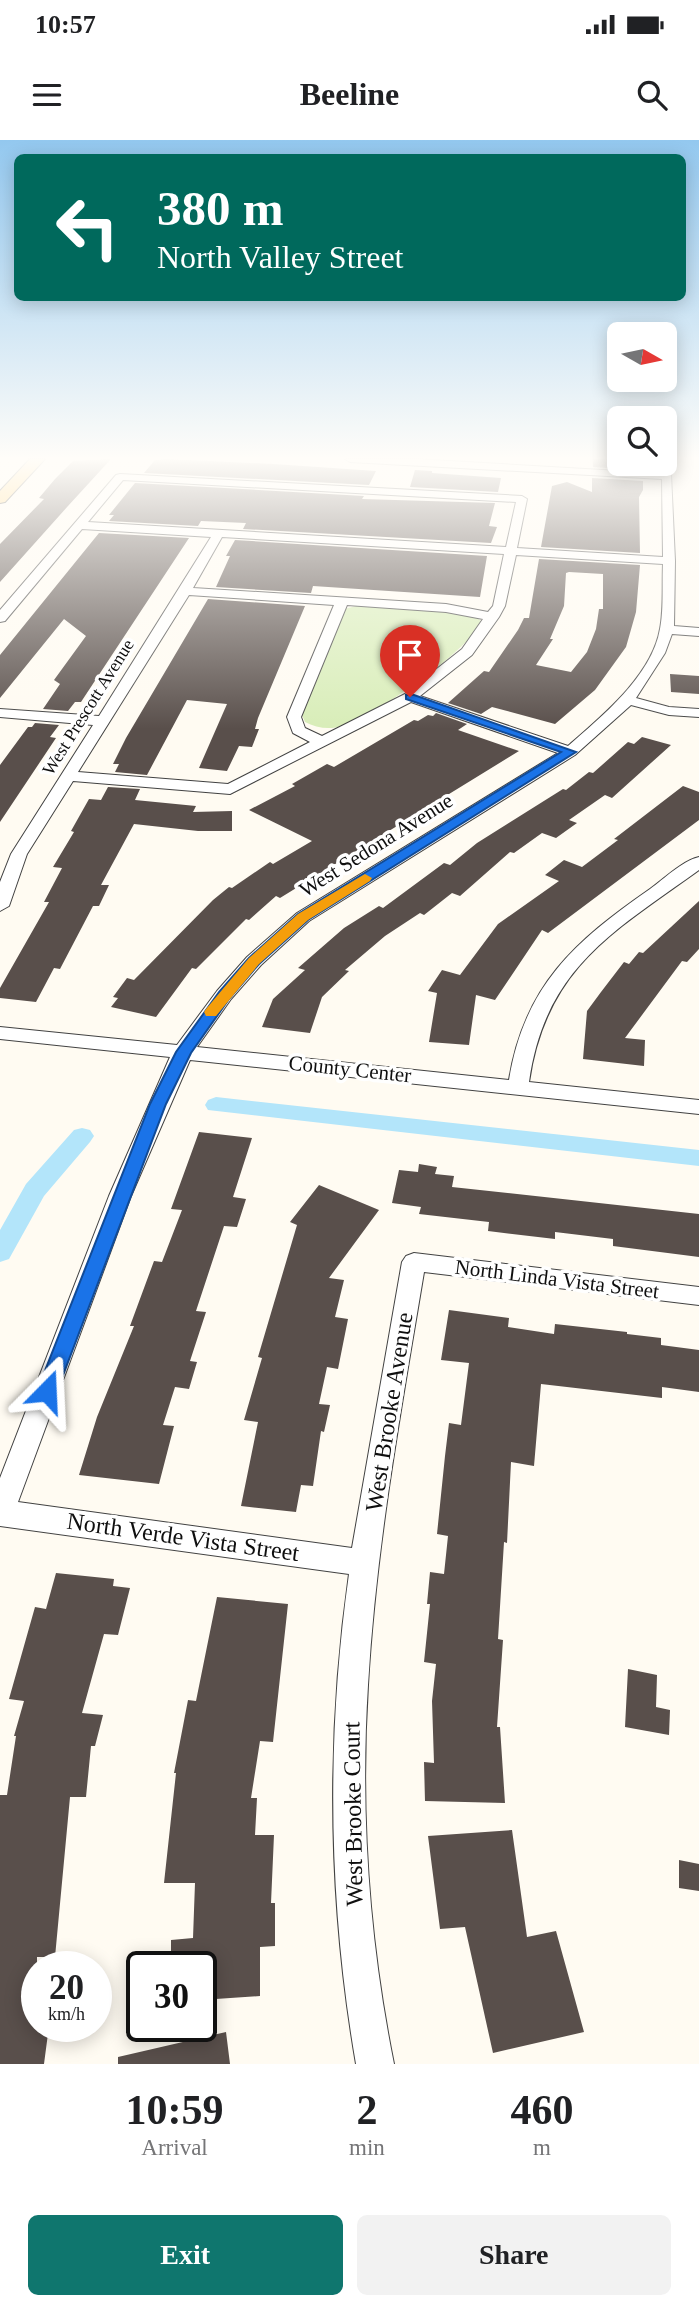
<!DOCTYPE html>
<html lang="en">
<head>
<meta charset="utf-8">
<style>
  :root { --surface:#fff; --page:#f2f2f2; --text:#202124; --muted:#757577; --accent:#0f766e }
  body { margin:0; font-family:Georgia,serif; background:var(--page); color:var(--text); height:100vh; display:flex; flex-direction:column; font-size:26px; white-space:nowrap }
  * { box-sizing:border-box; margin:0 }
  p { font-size:23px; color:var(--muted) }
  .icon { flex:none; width:38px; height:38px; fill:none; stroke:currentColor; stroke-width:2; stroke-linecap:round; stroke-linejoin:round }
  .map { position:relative; height:1924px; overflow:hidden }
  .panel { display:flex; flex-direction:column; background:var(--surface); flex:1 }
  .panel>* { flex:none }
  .banner { position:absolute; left:14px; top:14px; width:672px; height:147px; border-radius:10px; box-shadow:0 4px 18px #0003; background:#00695c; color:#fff; overflow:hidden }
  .needle { width:46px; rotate:99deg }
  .tools { position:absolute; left:607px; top:182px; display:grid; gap:14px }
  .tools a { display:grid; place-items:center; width:70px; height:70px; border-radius:10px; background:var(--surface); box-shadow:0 4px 18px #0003; font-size:35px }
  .speed { position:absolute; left:21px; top:1811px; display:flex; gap:14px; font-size:35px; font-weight:700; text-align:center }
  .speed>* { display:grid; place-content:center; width:91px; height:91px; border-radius:50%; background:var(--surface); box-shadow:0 4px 18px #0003; line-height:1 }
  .speed small { font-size:18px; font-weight:400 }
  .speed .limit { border:4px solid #111; border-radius:10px; background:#fff; color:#111 }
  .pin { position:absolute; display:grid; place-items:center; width:60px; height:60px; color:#fff; margin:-72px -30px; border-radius:50% 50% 50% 0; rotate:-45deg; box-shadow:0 0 7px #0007 }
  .pin .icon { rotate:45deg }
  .me { position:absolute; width:77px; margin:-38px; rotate:21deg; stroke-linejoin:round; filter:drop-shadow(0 0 5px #0008) }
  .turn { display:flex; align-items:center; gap:24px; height:147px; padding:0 28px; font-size:32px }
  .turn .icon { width:91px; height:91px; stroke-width:2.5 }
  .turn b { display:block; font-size:49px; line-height:60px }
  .eta { display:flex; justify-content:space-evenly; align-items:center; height:119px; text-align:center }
  .eta b { font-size:42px; font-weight:800; line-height:49px }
  .cta { display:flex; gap:14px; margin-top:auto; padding:14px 28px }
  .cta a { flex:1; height:80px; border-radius:10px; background:var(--accent); color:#fff; font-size:28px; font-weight:800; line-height:80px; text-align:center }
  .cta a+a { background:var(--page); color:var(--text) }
  .status { display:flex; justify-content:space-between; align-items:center; height:49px; padding:0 35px; background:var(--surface); direction:ltr }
  .status svg { height:19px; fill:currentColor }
  header { display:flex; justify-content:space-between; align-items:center; height:91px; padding:0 28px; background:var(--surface); font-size:32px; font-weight:800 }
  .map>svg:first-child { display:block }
  .green { fill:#d8edb8 }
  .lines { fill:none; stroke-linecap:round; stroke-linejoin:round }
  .canal { fill:#b3e5fa; fill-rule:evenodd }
  .building { fill:#594f4b; fill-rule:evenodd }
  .minor-casing { stroke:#424242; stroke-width:2 }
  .major-casing { stroke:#202020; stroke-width:2 }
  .minor { fill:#fff; fill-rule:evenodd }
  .major { fill:#ffcc62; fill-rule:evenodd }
  .route { fill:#1a73e8; stroke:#114b97; stroke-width:2 }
  .slow { fill:#f59e0b }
  .labels { text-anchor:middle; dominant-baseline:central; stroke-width:7; stroke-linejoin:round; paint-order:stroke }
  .far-street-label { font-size:18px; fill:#0f0f0f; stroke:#fff }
  .street-label { font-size:21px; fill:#0f0f0f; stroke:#fff }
  .near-street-label { font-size:24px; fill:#0f0f0f; stroke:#fff }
</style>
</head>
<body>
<div class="status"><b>10:57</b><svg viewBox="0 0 49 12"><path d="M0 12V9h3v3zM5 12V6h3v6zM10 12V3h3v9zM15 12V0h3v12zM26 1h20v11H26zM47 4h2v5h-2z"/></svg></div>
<header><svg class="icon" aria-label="menu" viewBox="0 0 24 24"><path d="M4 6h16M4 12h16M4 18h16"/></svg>Beeline<svg class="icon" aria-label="search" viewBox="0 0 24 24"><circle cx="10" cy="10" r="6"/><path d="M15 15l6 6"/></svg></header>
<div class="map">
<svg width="699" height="1924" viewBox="0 0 699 1924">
  <rect width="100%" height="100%" fill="#fffbf2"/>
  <path class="green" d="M360,465l103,8 11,2 8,7c-17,31 -106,93 -140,104 -12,4 -26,2 -37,-4l-3,-7 42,-106z"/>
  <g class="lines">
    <path class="canal" d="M216,957l483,53v16l-491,-56 -3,-5 3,-5z
      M82,988l8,2 4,6 -4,6 -46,54 -35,63 -9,3v-32l26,-46 48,-54z"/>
  </g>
  <path class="building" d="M111,319l-43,47 -68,76v-38l44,-45 -5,-1 16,-19 18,-18z
    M165,319l109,5 102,7 -7,14 -225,-12 11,-13z
    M593,319h27v5h23v6l-50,-3z
    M415,330l17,1v2l69,5 -3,14 -88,-5z
    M592,338l51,3v9l-4,7 1,56 -99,-6 11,-61 15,-4 25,10z
    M135,343l229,13 -2,3 133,4 -6,23 8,1 -6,16 -248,-14 3,-6 -45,-2 -3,5 -89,-5 5,-6h-5z
    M99,393l90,5 -108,164h-6l-7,9 -25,-2 17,-25 -6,-4 32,-44 -22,-17 -64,79v-43z
    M235,400l252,16 -7,41 -167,-11 -2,7 -95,-6 14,-31h-4z
    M539,419l101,6 -4,47 -10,35 -31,43 -40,34 -63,-17 -11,7 -33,-11 36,-32 5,1 29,-42 6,-12h5zM569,432l34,2v35h-4l-3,20 -9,23 -16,20 -35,-7 17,-26h-3l14,-33 2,-33z
    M208,459l97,7 -47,112 -3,11h4l-7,18 -13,-1 -12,25 -28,-3 28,-64 -40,-4 -40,75 -32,-3 4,-8h-6l13,-26z
    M670,534l29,2v18l-28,-2z
    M436,573l31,11 -9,6 61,21 -239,147 -4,-2 -27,24 -3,-1 -50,50 -4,-1 -36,49 -45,-10 7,-9 -5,-1 14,-19 7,2 79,-80 16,-13 3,1 38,-26 3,2 39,-23 -63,-31 46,-24 -3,-2 35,-20 7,3 80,-47 4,1 10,-6 5,1z
    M35,583l24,2 -9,12 6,1 -56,84v-57l28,-38h4z
    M642,597l29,8 -59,53 -7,-3 -36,25 8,3 -21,15 -14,-5 -28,20 -4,-1 -50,44 -8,-3 -28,22 -4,-2 -35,23 -40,34 4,1 -27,26 -12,36 -48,-6 11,-28 32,-29 -7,-2 46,-40 35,-22 4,2 61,-45 6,2 27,-22 86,-54 3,1 23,-18 4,1 35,-31 6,2z
    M683,646l16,6v28l-151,113 -6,-3 -47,70 -19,-5 -7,50 -40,-3 8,-49 -9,-2 14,-21 18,5 38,-51 61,-43 -14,-6 19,-15 18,7 36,-27 -4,-1z
    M108,647l32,2 -5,11 61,6 -3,6 39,-1v20h-34l-64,-7 -33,61h8l-10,21h-6l-33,63 -6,-1 -18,34 -36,-4v-10l49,-86h-5l18,-34 -9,-1 21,-35 -3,-1 18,-32 12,1z
    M699,761v48l-12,13 -5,-1 -57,77 20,2 -1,26 -61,-7 4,-48 14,-19 23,-30 5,2 10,-12 4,1z
    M199,992l53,6 -19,59 13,2 -9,28 -13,-1 -28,85 10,1 -16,49 7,1 -8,27 -14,-2 -12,38 11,1 -15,58 -80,-9 18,-58 37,-91h-4l24,-65 8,1 20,-52 -11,-1z
    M419,1024l18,3 -2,7 19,2 -2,11 247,27v43l-86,-11v-7l-58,-7v7l-67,-8 1,-9 -70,-8 2,-7 -29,-4 7,-33 19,2z
    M319,1045l60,25 -50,68 15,2 -9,37 13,2 -10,50 -11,-2 -8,37 11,1 -6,27 -3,-1 -8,55 -12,-1 -5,27 -55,-6 17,-84 -14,-2 18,-62 -4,-1 39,-132 -7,-3z
    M449,1170l60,8 -1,9 46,7 1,-10 72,8v2l34,4v7l38,5v42l-37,-5v11l-121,-14 -7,82 -23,-4 -4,81 -3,-1 -6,97 5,1 -6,87h3l5,76 -80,-2 -1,-39 10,1 -2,-62 4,-37 -12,-2 6,-58h-3l3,-32 14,2 4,-38 -11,-2 8,-78 4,-33 12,2 8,-62 -28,-3z
    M56,1433l58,6 -1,7 17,2 -12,47 -14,-1 -22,79 21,2 -8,31h-4l-5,51h-16l-15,160h-18v69h12l-5,38h-44v-269h7l9,-59h-2l10,-35 -15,-2 26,-92 11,2z
    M217,1457l71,7 -15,138 -13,-1 -9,57h6l-2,37h19l-3,68h4v43l-15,1v49l-59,4v-33h-30v-27l22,-2 2,-55h-31l12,-110h-2l14,-73 8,1z
    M628,1529l29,6 -1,32 14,3 -1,25 -44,-8z
    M512,1690l15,107 29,-6 28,101 -91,21 -28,-126 -25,2 -12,-93z
    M679,1720l20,4v27l-20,-3z
    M226,1892l4,32h-112v-7z"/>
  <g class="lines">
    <g class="minor-casing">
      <path id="minor" d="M345,319h70l256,15 4,87 -1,65 25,2v8l-27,-2 -7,19 -29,45 33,9 30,2v8l-30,-2 -38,-10 -56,50 -266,166 -48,44 -30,34 -34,48 312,33c15,-94 66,-139 141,-191 14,-10 32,-28 49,-32v13c-86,62 -154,98 -170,212l170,18v14l-509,-54 -59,136 -113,306 334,46 50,-286 4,-6 8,-3 285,34v18l-275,-33c-23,138 -48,274 -56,413 -8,127 1,255 26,379h-38c-28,-162 -30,-328 -7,-490l-349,-48v-48l109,-282 61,-139 -170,-18v-12l177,18 40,-54 30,-34 50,-44 261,-160 -147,-51 -181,92 -157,-13 -46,73 -18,52 -9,5v-29l11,-28 82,-129 -93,-8v-8l99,7 112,-179 -129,-8 -77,92 -5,1v-12l116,-135 4,-1 402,22 5,3 -10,49 146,9 -1,-78 -312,-17zM123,340l393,22 -10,45 -418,-25zM222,397l282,17 -11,52 -5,6 -42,-8 -253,-16zM516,415l147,9c-1,21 1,45 -3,65 -8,47 -59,88 -92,117l-148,-50 52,-41 27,-38 6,-11zM189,455l145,10 -47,112 6,16 17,9 -82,42 -150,-12zM347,465l99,7 37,7 -21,30 -57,45 -83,42 -17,-8 -4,-11z"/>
    </g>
    <g class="major-casing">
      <path id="major" d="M30,319h15l-40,43 -5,1v-12z"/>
    </g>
    <use href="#minor" class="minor"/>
    <use href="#major" class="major"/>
  </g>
  <linearGradient id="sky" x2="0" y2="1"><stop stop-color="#93c8ef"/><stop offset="0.54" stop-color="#fffdf9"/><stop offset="1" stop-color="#fffdf9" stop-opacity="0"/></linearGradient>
  <rect width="699" height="589" fill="url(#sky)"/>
  <path class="route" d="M406,555h8l162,57 -268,168 -49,44 -30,35 -38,54 -25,51 -109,287 -3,5 -7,3 -7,-3 -3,-5 113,-287 26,-52 43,-60 30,-34 49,-44 263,-162 -155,-53z"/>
  <path class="slow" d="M365,734l7,4 -2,3 -62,39 -49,44 -43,52h-10l-2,-4 2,-3 43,-51 49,-44z"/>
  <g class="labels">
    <g class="far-street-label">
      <text transform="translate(88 567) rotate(-58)">West Prescott Avenue</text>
    </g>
    <g class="street-label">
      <text transform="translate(376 705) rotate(-32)">West Sedona Avenue</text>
      <text transform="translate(350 929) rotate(6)">County Center</text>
      <text transform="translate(557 1139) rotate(7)">North Linda Vista Street</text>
    </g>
    <g class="near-street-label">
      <text transform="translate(389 1272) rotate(-81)">West Brooke Avenue</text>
      <text transform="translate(183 1397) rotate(8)">North Verde Vista Street</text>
      <text transform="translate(353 1674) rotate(-91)">West Brooke Court</text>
    </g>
  </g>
</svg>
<div class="tools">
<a><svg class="needle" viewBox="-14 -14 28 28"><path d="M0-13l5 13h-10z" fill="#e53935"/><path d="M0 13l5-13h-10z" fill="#757577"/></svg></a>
<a><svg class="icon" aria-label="search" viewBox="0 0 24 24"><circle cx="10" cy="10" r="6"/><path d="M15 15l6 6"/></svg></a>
</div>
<div class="speed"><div>20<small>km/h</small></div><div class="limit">30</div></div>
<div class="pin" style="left:410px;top:557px;background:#d93025"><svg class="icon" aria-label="arrive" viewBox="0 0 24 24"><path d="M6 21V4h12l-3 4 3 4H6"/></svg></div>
<svg class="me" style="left:47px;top:1251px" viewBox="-20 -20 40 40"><path d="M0-17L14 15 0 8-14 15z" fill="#1a73e8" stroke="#fff" stroke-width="4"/></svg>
<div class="banner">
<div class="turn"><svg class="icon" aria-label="left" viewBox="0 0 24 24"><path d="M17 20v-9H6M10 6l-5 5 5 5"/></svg><div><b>380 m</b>North Valley Street</div></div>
</div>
</div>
<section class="panel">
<div class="eta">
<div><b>10:59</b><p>Arrival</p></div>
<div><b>2</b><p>min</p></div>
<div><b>460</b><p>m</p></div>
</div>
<div class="cta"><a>Exit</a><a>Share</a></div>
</section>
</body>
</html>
